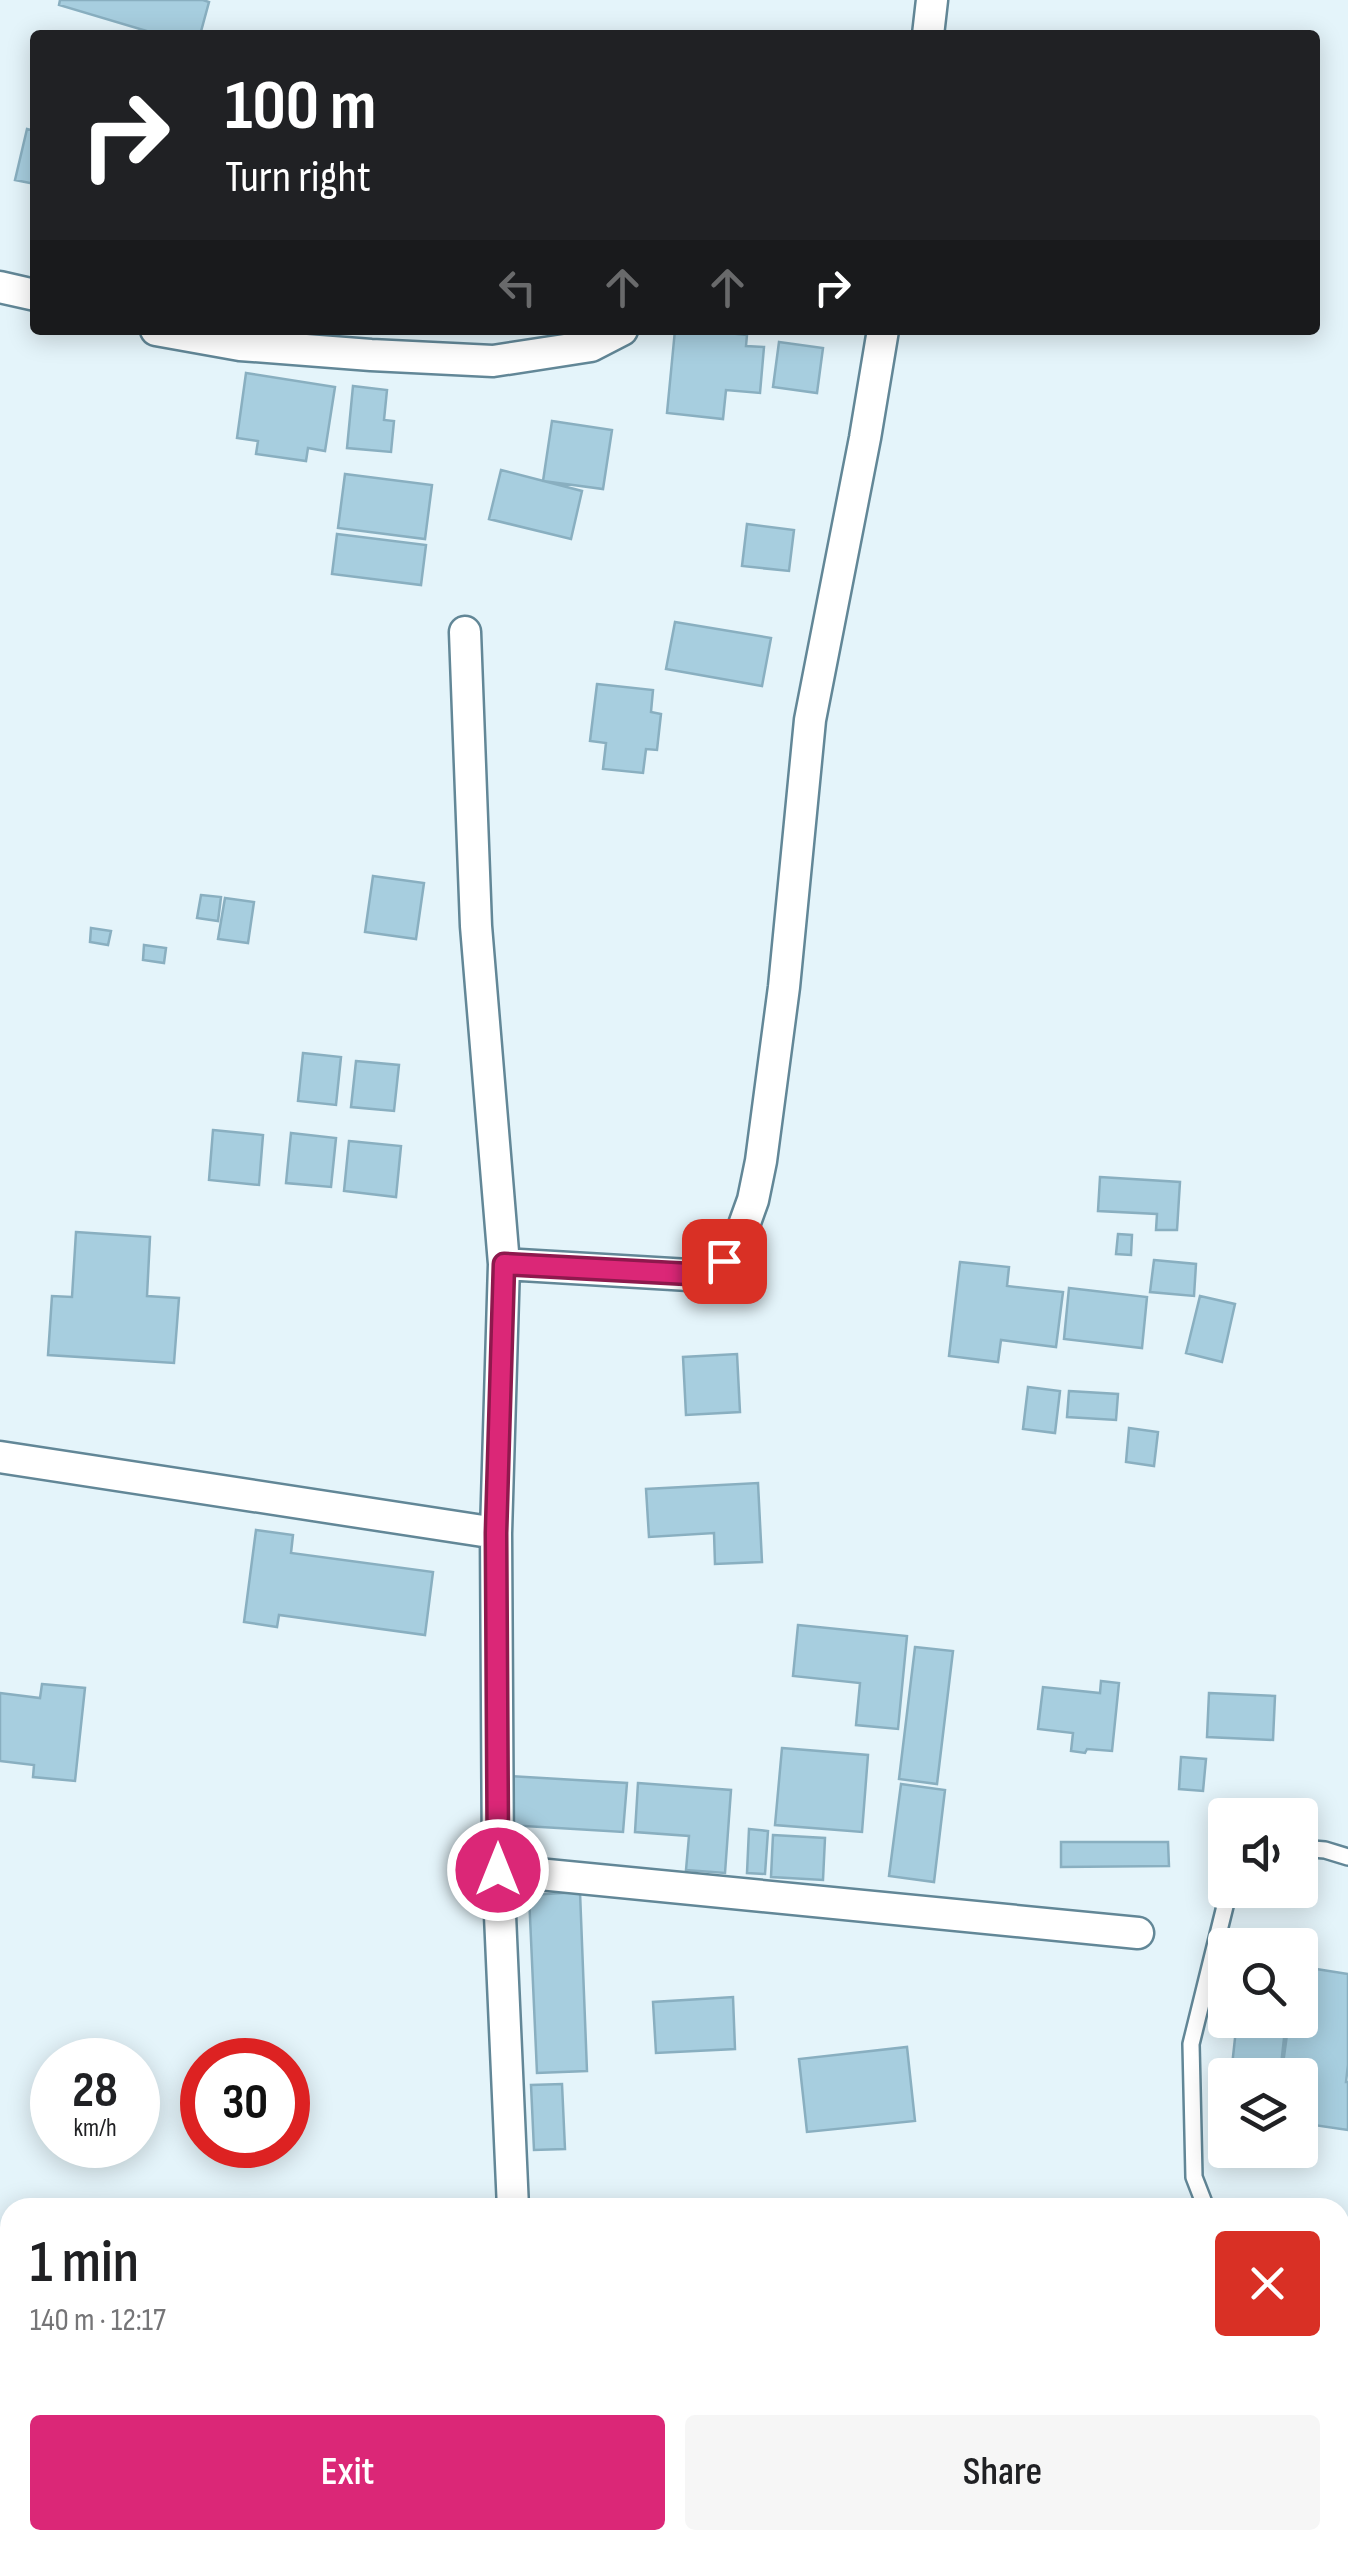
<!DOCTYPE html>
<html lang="en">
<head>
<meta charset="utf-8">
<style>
  :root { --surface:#fff; --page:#f6f6f6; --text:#202124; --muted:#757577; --accent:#db2777 }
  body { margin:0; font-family:"Sofia Sans Condensed",sans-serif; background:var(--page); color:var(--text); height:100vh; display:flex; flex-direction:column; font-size:38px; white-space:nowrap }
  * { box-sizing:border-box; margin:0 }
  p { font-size:32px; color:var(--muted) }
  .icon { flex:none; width:55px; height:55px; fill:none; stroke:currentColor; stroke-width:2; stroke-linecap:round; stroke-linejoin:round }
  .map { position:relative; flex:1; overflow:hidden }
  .sheet { position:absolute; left:0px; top:2198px; width:1350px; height:352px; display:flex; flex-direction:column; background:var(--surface); border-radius:30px 30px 0 0; box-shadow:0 5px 25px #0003 }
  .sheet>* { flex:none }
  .top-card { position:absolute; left:30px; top:30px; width:1290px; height:305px; border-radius:10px; box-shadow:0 5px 25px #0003; background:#202124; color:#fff; overflow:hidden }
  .controls { position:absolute; left:1208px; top:1798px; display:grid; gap:20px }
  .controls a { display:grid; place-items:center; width:110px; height:110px; border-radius:10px; background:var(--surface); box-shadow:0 5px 25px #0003; font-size:50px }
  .speed { position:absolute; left:30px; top:2038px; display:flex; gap:20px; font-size:50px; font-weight:700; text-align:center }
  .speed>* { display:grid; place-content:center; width:130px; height:130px; border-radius:50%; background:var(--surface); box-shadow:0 5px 25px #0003; line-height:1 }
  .speed small { font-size:25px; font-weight:400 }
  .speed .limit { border:15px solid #d22; background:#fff; color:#111 }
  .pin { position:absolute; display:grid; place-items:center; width:85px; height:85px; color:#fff; margin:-42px; border-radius:20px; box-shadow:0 5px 15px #0006 }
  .me { position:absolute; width:110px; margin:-55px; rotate:0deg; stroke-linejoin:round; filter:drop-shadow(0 0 8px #0008) }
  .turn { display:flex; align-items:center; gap:35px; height:210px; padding:0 30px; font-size:45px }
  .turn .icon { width:130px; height:130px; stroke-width:2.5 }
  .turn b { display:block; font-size:70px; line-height:85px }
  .lanes { display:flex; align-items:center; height:95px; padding:0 30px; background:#0003; justify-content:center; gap:50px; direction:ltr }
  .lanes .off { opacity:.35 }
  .round { display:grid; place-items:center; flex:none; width:105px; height:105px; border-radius:10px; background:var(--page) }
  .summary { display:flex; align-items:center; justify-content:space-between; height:170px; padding:0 30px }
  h1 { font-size:60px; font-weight:600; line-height:75px }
  .button { display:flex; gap:20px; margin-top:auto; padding:20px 30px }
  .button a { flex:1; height:115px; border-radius:10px; background:var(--accent); color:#fff; font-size:40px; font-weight:600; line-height:115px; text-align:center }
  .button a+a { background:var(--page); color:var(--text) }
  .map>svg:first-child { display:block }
  .building { fill:#a7cedf; stroke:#89afc0; stroke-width:2.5 }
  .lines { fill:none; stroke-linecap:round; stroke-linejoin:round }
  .lane-casing { stroke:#628797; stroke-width:20 }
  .street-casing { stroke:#628797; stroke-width:35 }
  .lane { stroke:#fff; stroke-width:15 }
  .street { stroke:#fff; stroke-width:30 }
  .route-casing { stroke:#8e194d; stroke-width:25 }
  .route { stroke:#db2777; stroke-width:18 }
</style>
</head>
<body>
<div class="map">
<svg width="1348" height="2549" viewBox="0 0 1348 2549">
  <rect width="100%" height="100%" fill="#e4f4fa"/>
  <path class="building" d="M60,0h143l6,2 -9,33h-40l-101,-30z
    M27,129l8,2v53l-20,-4z
    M675,330h53l-1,3 20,2 -1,11 18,1 -4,46 -34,-3 -3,29 -56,-6z
    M779,342l44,6 -6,45 -44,-6z
    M246,373l89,14 -10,64 -17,-3 -2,13 -50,-7 2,-13 -21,-3z
    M353,386l34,4 -3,30 10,1 -3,31 -44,-4z
    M552,421l60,9 -9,59 -60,-8z
    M501,470l81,21 -11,48 -82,-20z
    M345,474l87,11 -7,54 -87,-11z
    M747,524l47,6 -5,41 -47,-5z
    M337,534l89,11 -5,40 -89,-11z
    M675,622l96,16 -9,48 -96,-17z
    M597,684l56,6 -2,22 10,2 -4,36 -11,-1 -3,24 -40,-4 3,-26 -16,-2z
    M373,876l51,7 -8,56 -51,-7z
    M201,895l20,2 -3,24 -21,-3z
    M225,898l29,4 -6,41 -30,-4z
    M91,928l20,3 -3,14 -18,-3z
    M144,945l22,3 -2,15 -21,-3z
    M303,1053l38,4 -5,48 -38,-4z
    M356,1061l43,4 -5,46 -43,-4z
    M213,1130l50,5 -4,50 -50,-5z
    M291,1133l45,5 -5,49 -45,-4z
    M349,1141l52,5 -5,51 -52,-6z
    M1100,1177l80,5 -3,48h-21l1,-16 -59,-3z
    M76,1232l74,5 -3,59 32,2 -5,65 -126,-8 4,-59 20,1z
    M1118,1234l14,1 -1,20 -15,-1z
    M1154,1260l42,4 -2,32 -44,-4z
    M960,1262l49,5 -2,19 56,6 -7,55 -55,-7 -3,22 -49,-6z
    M1069,1288l78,9 -5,51 -78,-9z
    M1200,1296l35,8 -13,58 -36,-9z
    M737,1354l3,58 -54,3 -3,-58z
    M1028,1387l32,4 -5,42 -32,-4z
    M1069,1391l49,3 -2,26 -49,-3z
    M1129,1428l29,4 -4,34 -28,-4z
    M758,1483l4,79 -47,2 -1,-31 -65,4 -3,-48z
    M256,1530l37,5 -2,18 142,19 -8,63 -146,-20 -2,12 -33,-5z
    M798,1625l109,11 -9,93 -42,-4 4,-42 -67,-7z
    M915,1647l38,4 -16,133 -38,-5z
    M1101,1681l18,2 -7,68 -25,-2 -2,4 -14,-2 2,-18 -35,-4 5,-42 57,6z
    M42,1684l43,4 -10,93 -42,-4 1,-12 -34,-4v-68l40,5z
    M1209,1693l66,3 -2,44 -66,-3z
    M782,1748l86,7 -6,77 -87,-7z
    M1181,1757l25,2 -3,32 -24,-2z
    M509,1776l118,7 -4,49 -117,-7z
    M638,1783l93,7 -6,83 -39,-3 3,-34 -54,-4z
    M901,1784l44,6 -11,92 -45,-6z
    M749,1829l19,2 -3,43 -18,-1z
    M773,1835l52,3 -2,42 -52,-3z
    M1061,1842h107l1,24 -108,1z
    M580,1892l7,179 -50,2 -8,-178z
    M1310,1968l38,6v91l-2,17h2v48l-48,-7v-48h-11l1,-3 -8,-1 7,-51h11v-38l8,1z
    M733,1997l2,52 -79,4 -3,-51z
    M1237,2020h49l-6,55h-49z
    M907,2047l8,74 -108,11 -8,-73z
    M562,2084l3,65 -31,1 -3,-65z
    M545,2540h46v9h-45z
    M625,2540h150l-70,9h-79z"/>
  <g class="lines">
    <g class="lane-casing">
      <path id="lane" d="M1300,1848l25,2 23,7
        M1206,2208l-12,-31 -3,-133 38,-154
        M1309,2540l1,9"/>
    </g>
    <g class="street-casing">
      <path id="street" d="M928,35l4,-35
        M0,287l35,8
        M156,330l84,15 131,10 122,6 98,-15 31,-16
        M465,632l11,294 28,338 -8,269 2,337 15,338
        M504,1264l185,11 34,-14 16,-22 14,-39 8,-39 23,-174 26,-267 55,-282 18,-108
        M0,1457l496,76
        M498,1870l640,63
        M523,2540v9"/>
    </g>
    <use href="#lane" class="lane"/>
    <use href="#street" class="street"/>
  </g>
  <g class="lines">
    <g class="route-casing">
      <path id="route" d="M498,1870l-2,-337 8,-269 185,10 35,-13"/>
    </g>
    <use href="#route" class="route"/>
  </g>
</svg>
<div class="controls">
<a><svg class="icon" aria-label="sound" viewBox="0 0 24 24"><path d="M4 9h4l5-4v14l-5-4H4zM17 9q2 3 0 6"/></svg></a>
<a><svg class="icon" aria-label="search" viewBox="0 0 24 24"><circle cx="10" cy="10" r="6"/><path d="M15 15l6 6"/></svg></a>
<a><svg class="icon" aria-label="layers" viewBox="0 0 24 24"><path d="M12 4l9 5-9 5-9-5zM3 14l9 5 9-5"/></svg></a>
</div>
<div class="speed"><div>28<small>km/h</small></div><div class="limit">30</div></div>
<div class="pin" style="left:724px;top:1261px;background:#d93025"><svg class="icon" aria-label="arrive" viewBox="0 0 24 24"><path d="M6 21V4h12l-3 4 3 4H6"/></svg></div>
<svg class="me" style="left:498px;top:1870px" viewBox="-20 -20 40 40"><circle r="17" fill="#db2777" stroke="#fff" stroke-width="3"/><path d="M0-11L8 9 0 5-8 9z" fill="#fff"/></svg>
<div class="top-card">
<div class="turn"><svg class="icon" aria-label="right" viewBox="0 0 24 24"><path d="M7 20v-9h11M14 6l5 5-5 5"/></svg><div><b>100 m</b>Turn right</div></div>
<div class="lanes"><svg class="icon off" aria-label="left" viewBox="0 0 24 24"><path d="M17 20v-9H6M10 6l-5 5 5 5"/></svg><svg class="icon off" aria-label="ahead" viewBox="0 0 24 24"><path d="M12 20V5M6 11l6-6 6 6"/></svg><svg class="icon off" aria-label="ahead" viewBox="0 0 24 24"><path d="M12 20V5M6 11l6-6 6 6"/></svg><svg class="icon" aria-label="right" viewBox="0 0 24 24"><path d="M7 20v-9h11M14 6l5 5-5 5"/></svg></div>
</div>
<section class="sheet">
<div class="summary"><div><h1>1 min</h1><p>140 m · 12:17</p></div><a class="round" style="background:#d93025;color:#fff"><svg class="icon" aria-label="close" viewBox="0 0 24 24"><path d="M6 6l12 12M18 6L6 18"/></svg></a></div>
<div class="button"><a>Exit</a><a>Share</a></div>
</section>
</div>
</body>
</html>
